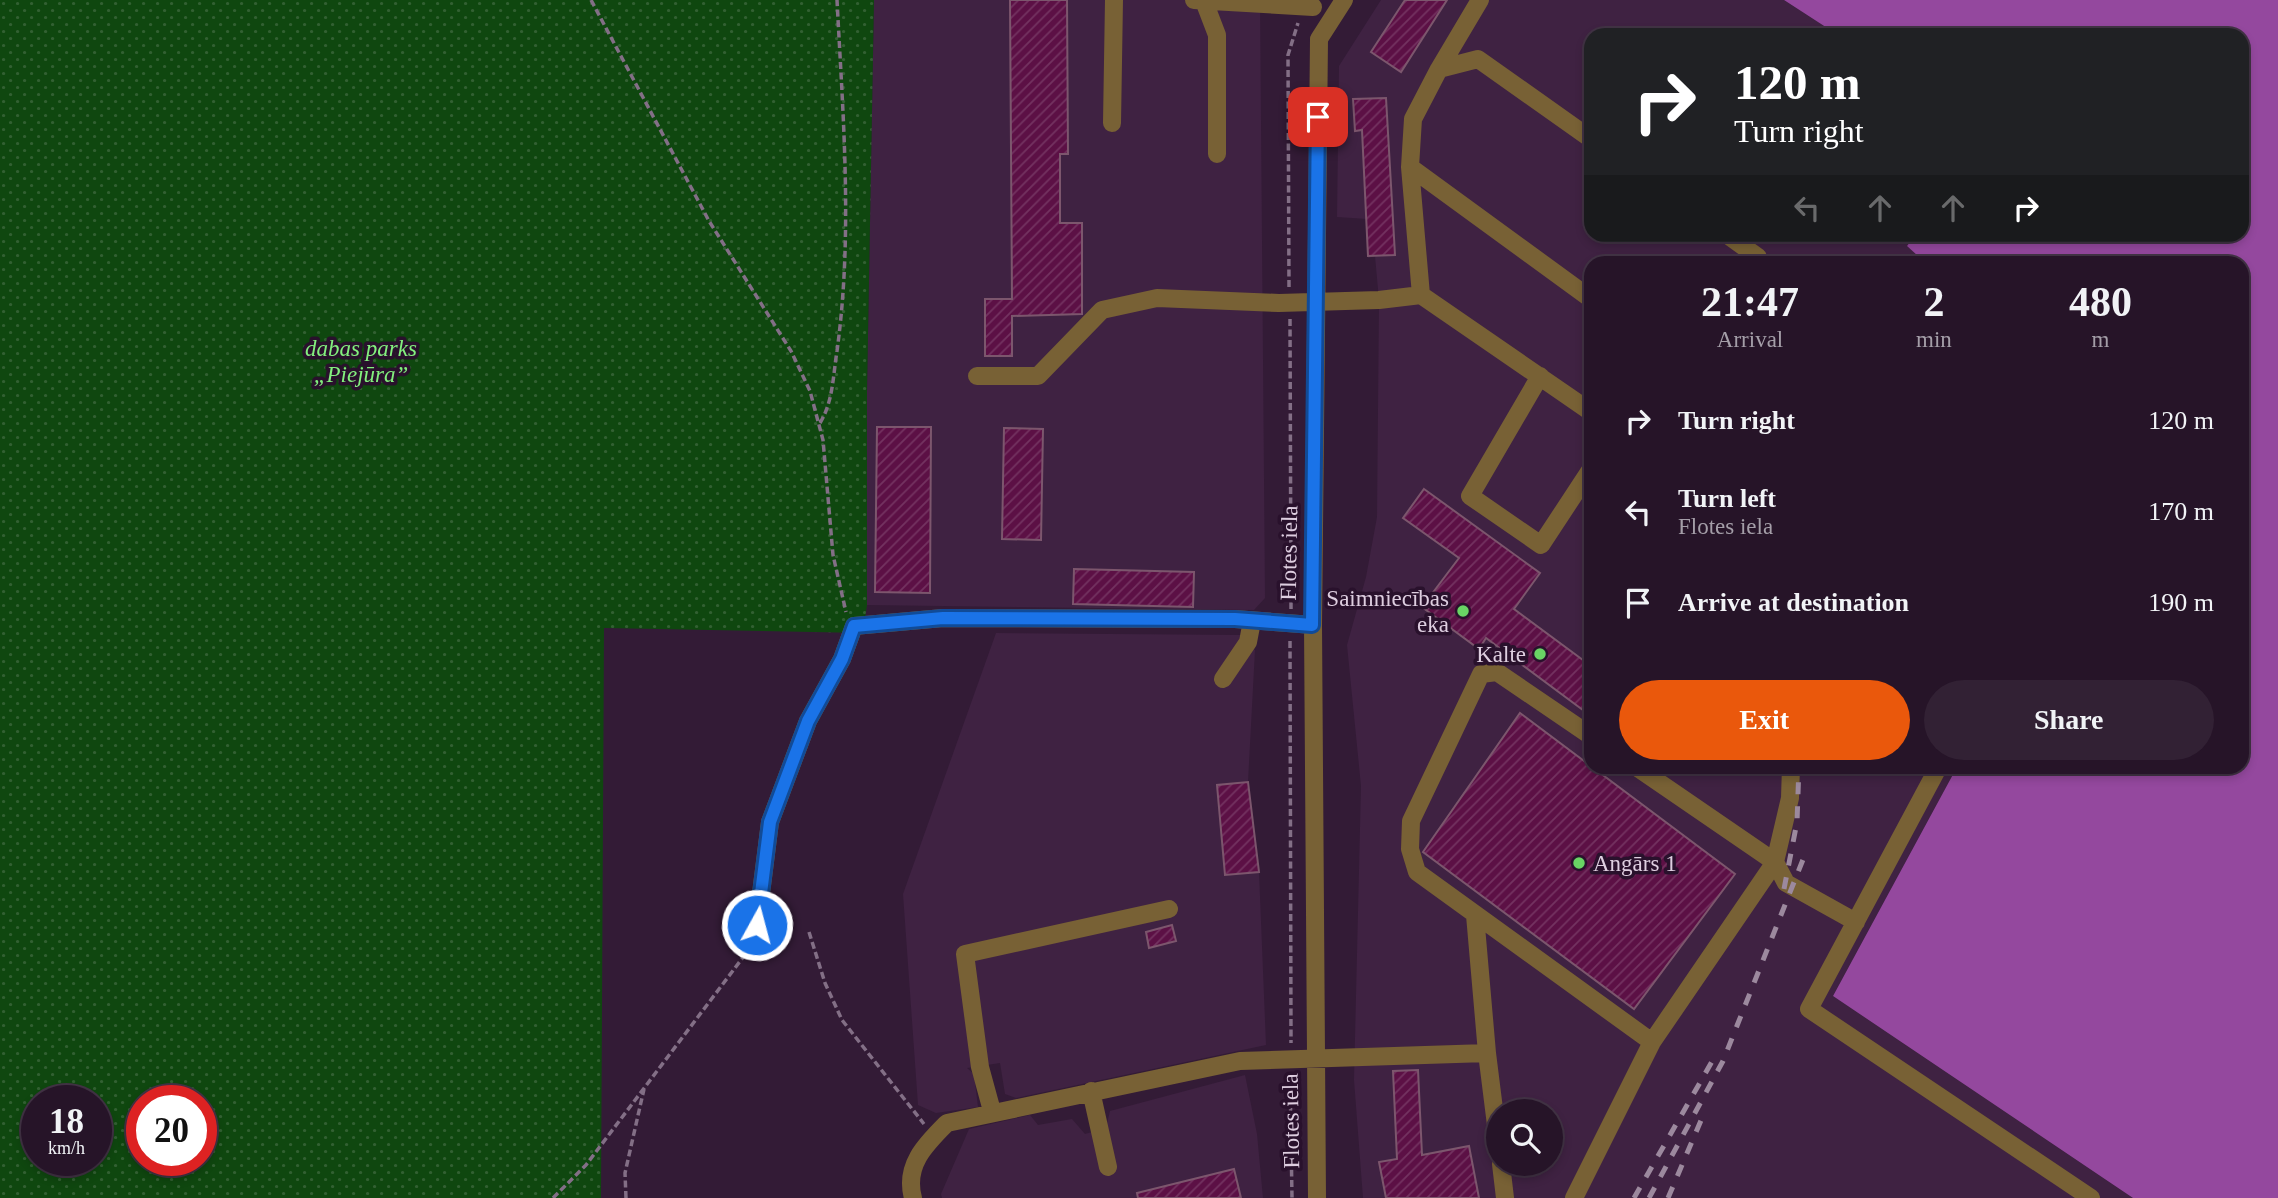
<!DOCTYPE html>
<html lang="en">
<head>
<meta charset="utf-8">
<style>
  :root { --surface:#261428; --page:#322134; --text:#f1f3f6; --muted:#a49ea8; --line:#423345; --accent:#ea580c }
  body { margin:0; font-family:"Times New Roman",serif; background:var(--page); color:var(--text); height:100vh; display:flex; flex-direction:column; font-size:26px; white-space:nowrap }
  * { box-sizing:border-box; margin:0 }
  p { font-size:23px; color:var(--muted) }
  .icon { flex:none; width:38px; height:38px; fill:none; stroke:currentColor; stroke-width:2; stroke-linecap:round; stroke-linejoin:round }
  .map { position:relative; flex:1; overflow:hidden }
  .side { position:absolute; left:1584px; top:256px; width:665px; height:518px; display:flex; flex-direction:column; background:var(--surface); border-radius:21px; box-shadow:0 4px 10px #0003,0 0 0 2px var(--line) }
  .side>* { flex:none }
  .guide { position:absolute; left:1584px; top:28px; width:665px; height:214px; border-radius:21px; box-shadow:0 4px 10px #0003,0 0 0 2px var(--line); background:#202124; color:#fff; overflow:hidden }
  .controls { position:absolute; left:1486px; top:1099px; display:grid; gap:14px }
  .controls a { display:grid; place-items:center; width:77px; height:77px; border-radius:50%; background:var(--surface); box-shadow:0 4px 10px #0003,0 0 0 2px var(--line); font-size:35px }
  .speed { position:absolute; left:21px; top:1085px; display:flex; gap:14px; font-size:35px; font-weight:700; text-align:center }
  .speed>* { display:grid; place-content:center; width:91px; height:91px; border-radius:50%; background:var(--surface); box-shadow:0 4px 10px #0003,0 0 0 2px var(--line); line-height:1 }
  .speed small { font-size:18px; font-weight:400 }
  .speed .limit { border:10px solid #d22; background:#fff; color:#111 }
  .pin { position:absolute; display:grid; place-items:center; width:60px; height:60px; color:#fff; margin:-30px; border-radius:14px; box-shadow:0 4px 10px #0006 }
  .me { position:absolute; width:77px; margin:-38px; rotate:7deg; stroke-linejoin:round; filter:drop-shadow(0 0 5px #0008) }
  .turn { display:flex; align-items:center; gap:24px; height:147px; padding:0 35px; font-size:32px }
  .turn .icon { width:91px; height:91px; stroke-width:2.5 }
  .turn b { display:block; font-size:49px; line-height:60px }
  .lanes { display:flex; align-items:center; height:66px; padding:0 35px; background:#0003; justify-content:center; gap:35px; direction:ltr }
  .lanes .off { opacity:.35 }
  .eta { display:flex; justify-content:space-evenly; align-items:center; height:119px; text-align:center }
  .eta b { font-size:42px; font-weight:700; line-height:49px }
  .button { display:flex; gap:14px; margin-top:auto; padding:14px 35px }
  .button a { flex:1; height:80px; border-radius:42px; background:var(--accent); color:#fff; font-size:28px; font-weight:700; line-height:80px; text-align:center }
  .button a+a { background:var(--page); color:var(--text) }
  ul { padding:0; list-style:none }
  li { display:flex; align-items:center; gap:21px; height:91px; padding:0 35px }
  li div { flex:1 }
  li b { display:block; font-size:26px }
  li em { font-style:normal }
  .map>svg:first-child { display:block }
  .built { fill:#3f2242; fill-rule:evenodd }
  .park { fill:url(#park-dots); fill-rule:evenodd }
  .water { fill:#94489e }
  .building { fill:url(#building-hatch); stroke:#7c566d; stroke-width:2 }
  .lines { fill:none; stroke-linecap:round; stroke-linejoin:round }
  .path { stroke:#836f86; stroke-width:3.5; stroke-dasharray:7 3.5; stroke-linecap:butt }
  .minor { stroke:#786135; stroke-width:18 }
  .rail { stroke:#9c899e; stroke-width:5; stroke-dasharray:12 12; stroke-linecap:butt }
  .route-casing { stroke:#114b97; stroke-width:18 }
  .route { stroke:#1a73e8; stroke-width:12 }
  .poi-dot { fill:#69d464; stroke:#29112c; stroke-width:2.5 }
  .labels { text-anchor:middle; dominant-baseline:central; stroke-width:7; stroke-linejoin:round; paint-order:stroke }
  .park-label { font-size:23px; font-style:italic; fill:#83f07e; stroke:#29112c }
  .street-label { font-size:23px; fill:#decee0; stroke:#29112c }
  .poi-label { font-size:23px; fill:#decee0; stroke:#29112c; text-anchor:end }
</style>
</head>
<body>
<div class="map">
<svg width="2278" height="1198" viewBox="0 0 2278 1198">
  <defs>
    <pattern id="park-dots" width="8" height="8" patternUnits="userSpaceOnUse" patternTransform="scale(1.75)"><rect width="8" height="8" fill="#0f470f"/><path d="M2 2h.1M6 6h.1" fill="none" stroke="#326032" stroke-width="1.8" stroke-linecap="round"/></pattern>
    <pattern id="building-hatch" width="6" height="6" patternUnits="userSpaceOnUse" patternTransform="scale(1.75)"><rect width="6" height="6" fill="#5c1045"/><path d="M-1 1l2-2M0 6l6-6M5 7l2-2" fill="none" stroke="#733260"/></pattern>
  </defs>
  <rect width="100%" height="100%" fill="#331b36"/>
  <path class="built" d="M874,0h386l5,598 -11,12 -387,-5v-214z
    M1381,0h403l54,35h-247v199l325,1 -9,11 12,10 -5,6h-323v504l366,1 -124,229 300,202h-770l-9,-118 7,-294 -14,-141 19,-68 11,-60 2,-217 -4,-44 -7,2 -1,-39 -30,-2 2,-151zM1498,1111h52v53h-52z
    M996,633l245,2 14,15 -7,132 11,90 7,173 -250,53 -11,-4 -5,-31 -33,5 7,6 4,33 -42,6 -18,-8 -15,-211z
    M1245,1075l12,59 6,64h-321l-1,-4 28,-65 61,-14 8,10 34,-6 13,15 21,-6 4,-17z"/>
  <path class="park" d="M0,0h874l-7,391v214l-4,28 -259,-5 -3,570h-601zM37,1101h59v59h-59zM142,1101h59v59h-59z"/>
  <path class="water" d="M1784,0h494v1198h-145l-300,-202 124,-229 285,-1v-504h-328l4,-6 -11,-10 9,-12h326v-199h-404z"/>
  <path class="building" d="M1010,0h57l1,154h-8v69h22v91l-70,2v40h-27v-57h27z
    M1405,0h42l-46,72 -30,-20z
    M1386,98l9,157 -27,1 -6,-126 -7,1 -2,-32z
    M877,427h54l-1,166 -55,-1z
    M1004,428l39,1 -2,111 -39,-1z
    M1424,489l116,84 -26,36 77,57v50l-105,-78 -7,11 -57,-42 37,-49 -56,-40z
    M1074,569l120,3 -1,35 -120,-3z
    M1520,713l215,161 -101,135 -211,-157z
    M1248,782l11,90 -34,3 -8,-90z
    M1172,925l4,16 -27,7 -3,-16z
    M1418,1070l4,85 47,-9 10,52h-93l-7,-36 18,-3 -4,-88z
    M1234,1169l7,29h-103l-1,-5z"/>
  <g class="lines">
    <path class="path" d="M591,0l118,221 82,130 19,40 13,49 10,115 13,57
      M1289,287l-1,-232 10,-32
      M1290,319l1,290
      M820,423c13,-21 13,-47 17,-72 16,-116 6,-234 0,-351
      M1290,641l1,402
      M809,932l16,51 17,37 82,104
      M1290,1075l2,123
      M553,1198l33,-33 158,-209 7,-16
      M626,1198l-1,-25 19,-84"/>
    <path class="minor" d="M1194,0l119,7
      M1204,1l13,34v119
      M1439,69l41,-69
      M1112,123l2,-123
      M1410,167l181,132
      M1726,234l32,23
      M1421,295l-11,-128 3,-48 26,-50 39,-10 113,80
      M977,376h61l64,-66 55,-12 122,5 100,-3 42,-5 170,117
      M1540,376l-70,120 71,49 50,-76
      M1223,679l25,-37 4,-21
      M1591,736l-94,-64 -16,2 -70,147 -1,28 7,23 235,170 123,-180 15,-64 1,-32
      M1635,766l140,96 11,21 70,39
      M1939,766l-130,243 282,189
      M1475,915l12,138
      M757,925l13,-103 38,-101 34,-62 12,-33 89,-8 292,1 78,6
      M1091,1091l17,76
      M992,1111l-12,-44 -15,-113 204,-45
      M1501,1164l4,34
      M913,1198c-9,-33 13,-54 34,-75l293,-62 247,-8 11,88
      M1317,1198l-4,-573 6,-586 25,-39
      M1574,1198l78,-156"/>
    <path class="rail" d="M1784,889l13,-67 2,-56
      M1634,1198l80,-140
      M1649,1198l74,-137 83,-209
      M1668,1198l34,-80"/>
  </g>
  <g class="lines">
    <g class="route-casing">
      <path id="route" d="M757,925l13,-103 38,-101 34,-62 12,-33 89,-8 292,1 77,6 6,-508"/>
    </g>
    <use href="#route" class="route"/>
  </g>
  <g class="poi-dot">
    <circle cx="1463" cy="611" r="7"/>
    <circle cx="1540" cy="654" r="7"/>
    <circle cx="1579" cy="863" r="7"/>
  </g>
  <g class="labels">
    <g class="park-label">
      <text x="361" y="348">dabas parks<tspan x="361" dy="26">„Piejūra”</tspan></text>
    </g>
    <g class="street-label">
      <text transform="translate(1289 553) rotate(-89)">Flotes iela</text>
      <text transform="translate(1291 1121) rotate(-91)">Flotes iela</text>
    </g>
    <g class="poi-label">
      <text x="1449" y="598">Saimniecības<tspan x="1449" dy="26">eka</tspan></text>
      <text x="1526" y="654">Kalte</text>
      <text x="1593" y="863" text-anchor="start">Angārs 1</text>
    </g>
  </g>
</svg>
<div class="controls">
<a><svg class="icon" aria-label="search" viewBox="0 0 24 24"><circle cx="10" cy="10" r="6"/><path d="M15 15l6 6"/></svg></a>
</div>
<div class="speed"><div>18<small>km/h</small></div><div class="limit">20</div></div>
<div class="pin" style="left:1318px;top:117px;background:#d93025"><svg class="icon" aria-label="arrive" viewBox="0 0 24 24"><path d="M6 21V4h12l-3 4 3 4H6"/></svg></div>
<svg class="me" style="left:757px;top:925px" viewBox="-20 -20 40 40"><circle r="17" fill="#1a73e8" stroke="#fff" stroke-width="3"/><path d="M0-11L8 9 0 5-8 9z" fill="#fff"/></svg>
<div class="guide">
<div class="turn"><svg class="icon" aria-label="right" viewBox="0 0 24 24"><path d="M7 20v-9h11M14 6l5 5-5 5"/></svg><div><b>120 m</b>Turn right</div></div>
<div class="lanes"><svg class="icon off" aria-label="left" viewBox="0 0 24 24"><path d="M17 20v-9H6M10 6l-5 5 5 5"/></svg><svg class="icon off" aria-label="ahead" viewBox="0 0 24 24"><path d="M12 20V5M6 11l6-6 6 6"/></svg><svg class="icon off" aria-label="ahead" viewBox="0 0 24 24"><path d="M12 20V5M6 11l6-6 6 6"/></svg><svg class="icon" aria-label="right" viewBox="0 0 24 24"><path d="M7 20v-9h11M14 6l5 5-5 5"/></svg></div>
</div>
<section class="side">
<div class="eta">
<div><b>21:47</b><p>Arrival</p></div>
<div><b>2</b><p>min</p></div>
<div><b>480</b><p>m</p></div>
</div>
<ul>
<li><svg class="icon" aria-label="right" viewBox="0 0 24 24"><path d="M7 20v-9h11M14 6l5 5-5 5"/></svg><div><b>Turn right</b></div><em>120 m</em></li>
<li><svg class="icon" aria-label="left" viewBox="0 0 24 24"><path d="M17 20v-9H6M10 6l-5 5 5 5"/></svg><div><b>Turn left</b><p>Flotes iela</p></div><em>170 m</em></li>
<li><svg class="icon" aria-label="arrive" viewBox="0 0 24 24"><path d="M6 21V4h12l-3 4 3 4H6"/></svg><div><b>Arrive at destination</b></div><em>190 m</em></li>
</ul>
<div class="button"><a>Exit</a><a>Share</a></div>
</section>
</div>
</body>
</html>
